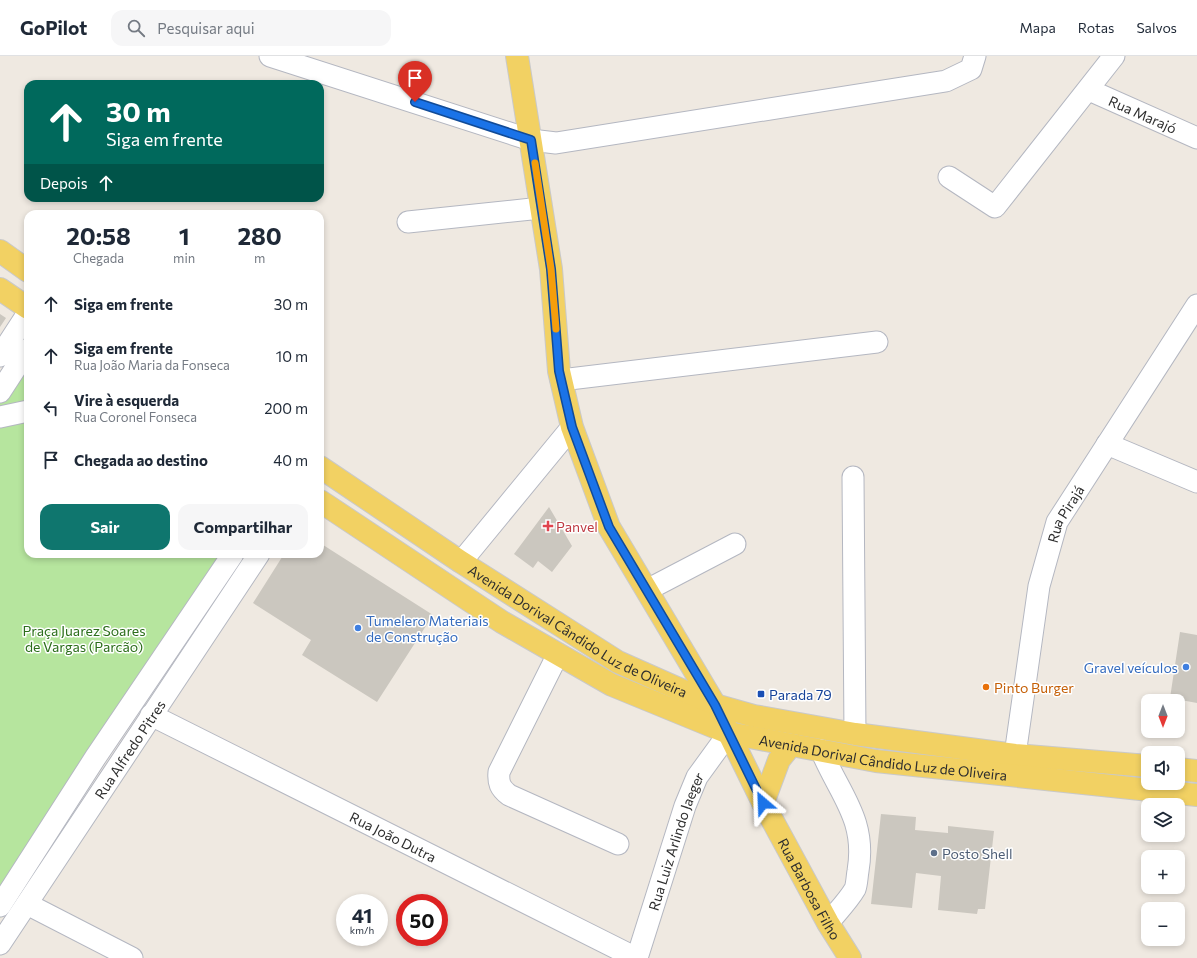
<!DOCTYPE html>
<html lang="pt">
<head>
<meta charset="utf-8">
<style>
  :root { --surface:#fff; --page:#f6f6f7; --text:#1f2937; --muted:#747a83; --line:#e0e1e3; --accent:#0f766e }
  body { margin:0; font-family:Commissioner,sans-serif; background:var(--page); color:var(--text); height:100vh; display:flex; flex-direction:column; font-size:15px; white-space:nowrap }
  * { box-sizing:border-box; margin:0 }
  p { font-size:13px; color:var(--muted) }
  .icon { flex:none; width:22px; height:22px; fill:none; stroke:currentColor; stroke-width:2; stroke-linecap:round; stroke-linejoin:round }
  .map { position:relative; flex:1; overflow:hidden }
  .panel { position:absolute; left:24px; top:154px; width:300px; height:348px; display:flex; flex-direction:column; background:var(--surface); border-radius:12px; box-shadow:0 2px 6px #0003 }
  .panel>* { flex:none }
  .guide { position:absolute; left:24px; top:24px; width:300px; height:122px; border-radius:12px; box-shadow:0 2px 6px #0003; background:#00695c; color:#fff; overflow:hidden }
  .needle { width:26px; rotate:180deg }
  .tools { position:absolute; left:1141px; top:638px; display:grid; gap:8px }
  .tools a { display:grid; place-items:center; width:44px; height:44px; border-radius:8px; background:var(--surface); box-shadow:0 2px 6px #0003; font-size:20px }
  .speed { position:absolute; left:336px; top:838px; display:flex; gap:8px; font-size:20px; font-weight:700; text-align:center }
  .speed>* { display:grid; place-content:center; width:52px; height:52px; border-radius:50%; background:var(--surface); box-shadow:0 2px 6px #0003; line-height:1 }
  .speed small { font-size:10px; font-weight:400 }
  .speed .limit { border:6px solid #d22; background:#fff; color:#111 }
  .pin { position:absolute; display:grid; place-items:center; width:34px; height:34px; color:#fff; margin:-41px -17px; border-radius:50% 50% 50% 0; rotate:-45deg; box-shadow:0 0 4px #0007 }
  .pin .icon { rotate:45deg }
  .me { position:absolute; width:44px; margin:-22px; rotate:334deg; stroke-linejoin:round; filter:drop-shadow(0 0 3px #0008) }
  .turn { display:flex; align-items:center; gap:14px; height:84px; padding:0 16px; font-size:18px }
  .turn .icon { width:52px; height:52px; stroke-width:2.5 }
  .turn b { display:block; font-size:28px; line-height:34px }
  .then { display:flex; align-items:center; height:38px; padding:0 16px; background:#0003; gap:8px; font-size:15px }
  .eta { display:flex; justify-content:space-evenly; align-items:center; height:68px; text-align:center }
  .eta b { font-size:24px; font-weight:700; line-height:28px }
  .button { display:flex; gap:8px; margin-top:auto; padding:8px 16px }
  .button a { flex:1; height:46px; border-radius:12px; background:var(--accent); color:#fff; font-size:16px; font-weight:700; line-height:46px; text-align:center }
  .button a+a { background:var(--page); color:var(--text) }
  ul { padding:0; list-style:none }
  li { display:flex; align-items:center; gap:12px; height:52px; padding:0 16px }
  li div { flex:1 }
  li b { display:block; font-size:15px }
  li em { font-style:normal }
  header { display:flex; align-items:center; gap:24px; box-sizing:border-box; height:56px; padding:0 20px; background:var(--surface); border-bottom:1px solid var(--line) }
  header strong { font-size:19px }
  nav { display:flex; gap:22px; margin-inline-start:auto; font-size:14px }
  .search { width:280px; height:36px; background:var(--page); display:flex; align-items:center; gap:10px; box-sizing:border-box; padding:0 14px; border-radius:12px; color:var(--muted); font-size:15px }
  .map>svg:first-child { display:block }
  .green { fill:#b6e59e }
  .building { fill:#cbc7bf }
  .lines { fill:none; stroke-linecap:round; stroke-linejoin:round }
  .minor-casing { stroke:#b4b7c1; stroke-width:23 }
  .major-casing { stroke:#c9c9c9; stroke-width:24 }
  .minor { stroke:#fff; stroke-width:21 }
  .major { stroke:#f2d163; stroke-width:22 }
  .route-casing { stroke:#114b97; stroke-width:10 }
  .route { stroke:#1a73e8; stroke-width:7 }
  .slow { stroke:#f59e0b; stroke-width:7 }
  .health-dot { fill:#e0444e; stroke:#fff; stroke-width:1.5 }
  .shop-dot { fill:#3f7fe0; stroke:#fff; stroke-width:1.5 }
  .food-dot { fill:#e8710a; stroke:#fff; stroke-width:1.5 }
  .transit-dot { fill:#1a4fb4; stroke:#fff; stroke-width:1.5 }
  .service-dot { fill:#5c6f8a; stroke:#fff; stroke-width:1.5 }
  .labels { text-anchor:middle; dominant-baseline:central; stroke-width:3; stroke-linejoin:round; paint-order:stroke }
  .street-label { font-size:14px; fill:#2e2e2e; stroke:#fff }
  .health-label { font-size:14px; fill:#be3a42; stroke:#fff; text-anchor:start }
  .shop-label { font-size:14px; fill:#366cbe; stroke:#fff; text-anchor:start }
  .park-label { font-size:14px; fill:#2c6e1b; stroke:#fff }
  .food-label { font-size:14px; fill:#c56008; stroke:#fff; text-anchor:start }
  .transit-label { font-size:14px; fill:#164399; stroke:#fff; text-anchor:start }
  .service-label { font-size:14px; fill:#4e5e75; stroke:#fff; text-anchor:start }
</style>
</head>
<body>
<header>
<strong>GoPilot</strong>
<div class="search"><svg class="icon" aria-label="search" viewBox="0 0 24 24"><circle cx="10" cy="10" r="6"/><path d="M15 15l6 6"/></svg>Pesquisar aqui</div>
<nav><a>Mapa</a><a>Rotas</a><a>Salvos</a></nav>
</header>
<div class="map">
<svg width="1197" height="902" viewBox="0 0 1197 902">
  <rect width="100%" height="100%" fill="#efe9e1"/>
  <path class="green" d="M28,281v217h213l-241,364v-536z"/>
  <path class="building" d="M0,258l6,4 -6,9z
    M549,451l23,39 -20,26 -14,-11 -5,7 -19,-14z
    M320,487l113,72 -56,87 -75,-47 9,-15 -58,-37 31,-49h36z
    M1180,576l17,3v68l-27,-5z
    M881,758l35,3 -1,13 33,3v-7l46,5 -9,78h-7l-1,5 -39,-4 3,-34 -25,-3 -4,35 -41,-4z"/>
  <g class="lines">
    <g class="minor-casing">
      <g id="minor">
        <path d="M270,0l261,84 25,3 390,-62 25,-12 4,-13"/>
        <path id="s1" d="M1089,34l108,48"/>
        <path d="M949,121l46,30 119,-151"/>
        <path d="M408,166l133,-14"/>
        <path d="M0,300l28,-43"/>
        <path d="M561,324l316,-38"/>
        <path d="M0,336l28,-43"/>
        <path d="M0,361l28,-6"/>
        <path d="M1107,388l90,38"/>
        <path d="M853,421l2,257"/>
        <path d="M461,506l111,-135"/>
        <path d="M647,534l88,-46"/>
        <path d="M558,598l-59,118c-1,11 1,16 10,23l109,49"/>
        <path id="s2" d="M151,659l485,243"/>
        <path d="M821,694c18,44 46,69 37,121 -1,5 -1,13 -3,18 -7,12 -18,23 -27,34"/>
        <path id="s3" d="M1015,699l24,-169 18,-64 140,-217"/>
        <path d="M27,848l105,54"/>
        <path d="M0,850l95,-148 138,-204"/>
        <path id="s4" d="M0,888l259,-390"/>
        <path id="s5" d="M637,902l48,-152 12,-29 32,-44"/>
      </g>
    </g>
    <g class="major-casing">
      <g id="major">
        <path id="s6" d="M517,0l34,213 8,102 13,56 37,100 106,178 48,98 65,120 22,35"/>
        <path d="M0,195l28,20"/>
        <path d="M0,233l28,19"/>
        <path id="s7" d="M320,411l141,95 157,100 97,43 39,11 101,18 160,21 133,11"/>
        <path id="s8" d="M320,445l182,121 110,63 117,48 147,28 321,34"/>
        <path d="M1178,713l19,2"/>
        <path d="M763,747l16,-43 12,-15"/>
      </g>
    </g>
    <use href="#minor" class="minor"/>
    <use href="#major" class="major"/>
  </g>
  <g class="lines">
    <g class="route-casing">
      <path id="route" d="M415,46l116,38 20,129 8,102 13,56 37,100 106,178 48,98"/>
    </g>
    <use href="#route" class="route"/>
    <path class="slow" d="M535,107l16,106 5,60"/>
  </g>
  <path class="health-dot" d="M546 464h4v4h4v4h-4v4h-4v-4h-4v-4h4z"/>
  <g class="shop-dot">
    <circle cx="358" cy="572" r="4"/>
    <circle cx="1186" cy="611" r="4"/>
  </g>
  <circle class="food-dot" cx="986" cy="631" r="4"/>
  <rect class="transit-dot" x="757" y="634" width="8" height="8" rx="2"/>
  <circle class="service-dot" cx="934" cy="797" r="4"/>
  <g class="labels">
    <g class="street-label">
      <text stroke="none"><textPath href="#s1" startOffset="59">Rua Marajó</textPath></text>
      <text stroke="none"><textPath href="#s3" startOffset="248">Rua Pirajá</textPath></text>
      <text stroke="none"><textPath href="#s7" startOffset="306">Avenida Dorival Cândido Luz de Oliveira</textPath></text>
      <text stroke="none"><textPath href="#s4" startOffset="234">Rua Alfredo Pitres</textPath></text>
      <text stroke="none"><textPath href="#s8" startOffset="628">Avenida Dorival Cândido Luz de Oliveira</textPath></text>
      <text stroke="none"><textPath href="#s2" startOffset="271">Rua João Dutra</textPath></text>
      <text stroke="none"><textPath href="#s5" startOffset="123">Rua Luiz Arlindo Jaeger</textPath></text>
      <text stroke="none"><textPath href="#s6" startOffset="896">Rua Barbosa Filho</textPath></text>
    </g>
    <g class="health-label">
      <text x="556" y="470">Panvel</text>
    </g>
    <g class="shop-label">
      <text x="366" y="564">Tumelero Materiais<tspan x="366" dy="16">de Construção</tspan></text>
      <text x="1178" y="611" text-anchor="end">Gravel veículos</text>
    </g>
    <g class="park-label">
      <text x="84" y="574">Praça Juarez Soares<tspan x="84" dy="16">de Vargas (Parcão)</tspan></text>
    </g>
    <g class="food-label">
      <text x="994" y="631">Pinto Burger</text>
    </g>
    <g class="transit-label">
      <text x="769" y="638">Parada 79</text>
    </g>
    <g class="service-label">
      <text x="942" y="797">Posto Shell</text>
    </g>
  </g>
</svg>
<div class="tools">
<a><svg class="needle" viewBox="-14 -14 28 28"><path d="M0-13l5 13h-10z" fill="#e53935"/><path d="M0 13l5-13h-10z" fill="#747a83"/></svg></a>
<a><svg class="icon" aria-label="sound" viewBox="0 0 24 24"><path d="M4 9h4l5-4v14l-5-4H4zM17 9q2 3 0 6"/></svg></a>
<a><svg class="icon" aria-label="layers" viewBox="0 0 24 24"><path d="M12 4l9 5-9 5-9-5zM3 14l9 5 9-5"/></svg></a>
<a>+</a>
<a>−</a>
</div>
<div class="speed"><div>41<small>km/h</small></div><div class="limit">50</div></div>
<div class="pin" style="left:415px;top:46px;background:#d93025"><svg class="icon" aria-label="arrive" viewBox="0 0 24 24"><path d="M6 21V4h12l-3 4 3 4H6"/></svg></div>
<svg class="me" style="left:763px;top:747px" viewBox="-20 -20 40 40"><path d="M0-17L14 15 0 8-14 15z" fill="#1a73e8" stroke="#fff" stroke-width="4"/></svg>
<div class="guide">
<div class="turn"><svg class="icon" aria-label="ahead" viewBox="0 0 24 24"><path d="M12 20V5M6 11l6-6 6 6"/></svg><div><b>30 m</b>Siga em frente</div></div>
<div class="then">Depois<svg class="icon" aria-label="ahead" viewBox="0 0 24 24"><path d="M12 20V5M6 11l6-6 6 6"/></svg></div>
</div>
<section class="panel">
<div class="eta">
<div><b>20:58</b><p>Chegada</p></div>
<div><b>1</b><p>min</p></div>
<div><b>280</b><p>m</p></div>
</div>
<ul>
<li><svg class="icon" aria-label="ahead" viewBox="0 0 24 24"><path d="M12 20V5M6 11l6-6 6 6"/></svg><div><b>Siga em frente</b></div><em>30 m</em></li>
<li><svg class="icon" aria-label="ahead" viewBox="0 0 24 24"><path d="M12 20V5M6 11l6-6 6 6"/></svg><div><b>Siga em frente</b><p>Rua João Maria da Fonseca</p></div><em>10 m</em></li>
<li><svg class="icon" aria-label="left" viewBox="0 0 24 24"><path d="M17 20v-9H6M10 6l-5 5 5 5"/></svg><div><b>Vire à esquerda</b><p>Rua Coronel Fonseca</p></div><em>200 m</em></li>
<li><svg class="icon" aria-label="arrive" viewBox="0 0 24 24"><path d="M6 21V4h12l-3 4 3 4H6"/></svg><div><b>Chegada ao destino</b></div><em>40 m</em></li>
</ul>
<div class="button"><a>Sair</a><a>Compartilhar</a></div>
</section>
</div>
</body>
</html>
